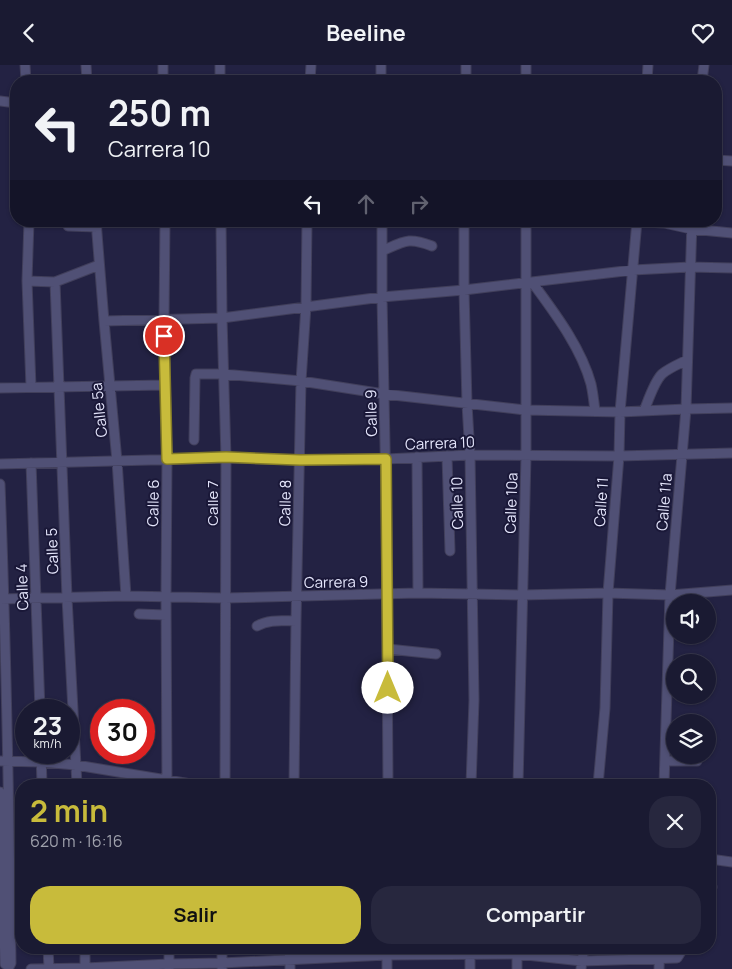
<!DOCTYPE html>
<html lang="es">
<head>
<meta charset="utf-8">
<style>
  :root { --surface:#1a1a32; --page:#27273e; --text:#f1f3f6; --muted:#9fa1ac; --line:#38384d; --accent:#c8bb3b }
  body { margin:0; font-family:Manrope,sans-serif; background:var(--page); color:var(--text); height:100vh; display:flex; flex-direction:column; font-size:19px; white-space:nowrap }
  * { box-sizing:border-box; margin:0 }
  p { font-size:16px; color:var(--muted) }
  .icon { flex:none; width:28px; height:28px; fill:none; stroke:currentColor; stroke-width:2; stroke-linecap:round; stroke-linejoin:round }
  .map { position:relative; flex:1; overflow:hidden }
  .drawer { position:absolute; left:15px; top:714px; width:701px; height:175px; display:flex; flex-direction:column; background:var(--surface); border-radius:20px; box-shadow:0 1px 4px #0004,0 0 0 1px var(--line) }
  .drawer>* { flex:none }
  .top-card { position:absolute; left:10px; top:10px; width:712px; height:152px; border-radius:20px; box-shadow:0 1px 4px #0004,0 0 0 1px var(--line); background:#1a1a32; color:var(--text); overflow:hidden }
  .tools { position:absolute; left:666px; top:529px; display:grid; gap:10px }
  .tools a { display:grid; place-items:center; width:50px; height:50px; border-radius:50%; background:var(--surface); box-shadow:0 1px 4px #0004,0 0 0 1px var(--line); font-size:25px }
  .speed { position:absolute; left:15px; top:634px; display:flex; gap:10px; font-size:25px; font-weight:700; text-align:center }
  .speed>* { display:grid; place-content:center; width:65px; height:65px; border-radius:50%; background:var(--surface); box-shadow:0 1px 4px #0004,0 0 0 1px var(--line); line-height:1 }
  .speed small { font-size:12px; font-weight:400 }
  .speed .limit { border:8px solid #d22; background:#fff; color:#111 }
  .pin { position:absolute; display:grid; place-items:center; width:42px; height:42px; color:#fff; margin:-21px; border:2px solid #fff; border-radius:50%; box-shadow:0 1px 5px #0007 }
  .me { position:absolute; width:55px; margin:-28px; rotate:0deg; stroke-linejoin:round; filter:drop-shadow(0 0 4px #0008) }
  .turn { display:flex; align-items:center; gap:18px; height:105px; padding:0 15px; font-size:22px }
  .turn .icon { width:65px; height:65px; stroke-width:2.5 }
  .turn b { display:block; font-size:35px; line-height:42px }
  .lanes { display:flex; align-items:center; height:48px; padding:0 15px; background:#0003; justify-content:center; gap:25px; direction:ltr }
  .lanes .off { opacity:.35 }
  .round { display:grid; place-items:center; flex:none; width:52px; height:52px; border-radius:20px; background:var(--page) }
  .summary { display:flex; align-items:center; justify-content:space-between; height:85px; padding:0 15px }
  h1 { font-size:30px; font-weight:700; line-height:38px; color:var(--accent) }
  .action { display:flex; gap:10px; margin-top:auto; padding:10px 15px }
  .action a { flex:1; height:58px; border-radius:20px; background:var(--accent); color:#111; font-size:20px; font-weight:700; line-height:58px; text-align:center }
  .action a+a { background:var(--page); color:var(--text) }
  header { display:flex; justify-content:space-between; align-items:center; height:65px; padding:0 15px; background:var(--surface); font-size:22px; font-weight:700 }
  .map>svg:first-child { display:block }
  .lines { fill:none; stroke-linecap:round; stroke-linejoin:round }
  .minor-casing { stroke:#413f5b; stroke-width:11 }
  .minor { stroke:#505075; stroke-width:9 }
  .route-casing { stroke:#827a26; stroke-width:12 }
  .route { stroke:#c8bb3b; stroke-width:9 }
  .labels { text-anchor:middle; dominant-baseline:central; stroke-width:4; stroke-linejoin:round; paint-order:stroke }
  .street-label { font-size:15px; fill:#e5e6fc; stroke:#1a1838 }
</style>
</head>
<body>
<header><svg class="icon" aria-label="back" viewBox="0 0 24 24"><path d="M15 5l-7 7 7 7"/></svg>Beeline<svg class="icon" aria-label="heart" viewBox="0 0 24 24"><path d="M12 20l-8-8c-3-5 5-10 8-4 3-6 11-1 8 4z"/></svg></header>
<div class="map">
<svg width="732" height="904" viewBox="0 0 732 904">
  <rect width="100%" height="100%" fill="#232243"/>
  <g class="lines">
    <g class="minor-casing">
      <path id="minor" d="M25,0l1,16
        M86,0l1,16
        M163,0v16
        M381,0v16
        M526,0v16
        M220,16v-16
        M310,16l1,-16
        M466,16v-16
        M647,16l1,-16
        M702,16l2,-16
        M0,36l16,2
        M716,95l16,1
        M29,156l-2,60 4,106
        M96,156l8,100 13,140 9,135
        M165,156l-1,99 3,139 -1,138 1,188
        M221,156l1,97 4,140 -1,327
        M382,156v76l4,196 2,292
        M464,156v69l3,114 3,51 4,245 -3,85
        M626,156l38,2 27,6 41,4
        M68,161l29,1
        M382,186c23,-10 26,-14 50,-5
        M27,216l28,1 12,316 10,187
        M55,217l44,-17
        M532,217c22,30 49,65 59,102 2,9 3,18 4,27
        M104,256l118,-3 160,-21 82,-7 169,-20 57,-3 42,1
        M0,323l165,-3
        M644,346c4,-10 10,-29 18,-37 7,-6 17,-10 25,-14
        M194,375l1,-62 1,-4h27l78,7 83,13 141,16 95,2 66,-3 46,-1
        M447,391l3,95
        M417,392l1,136
        M31,398l9,247
        M0,399l226,-6 74,2 86,-1 84,-4 149,1 113,-3
        M0,419c6,159 9,319 11,479l-3,6
        M0,534l126,-3 99,2 193,-5 104,2 86,-2 62,2 62,-5
        M139,549l27,1
        M257,561c12,-7 25,-5 39,-5
        M388,584l48,5
        M41,688l1,32
        M0,696l41,1 35,3 121,20
        M665,696h32
        M294,720l2,-164 5,-240 5,-75 1,-85
        M518,720l8,-329v-235
        M598,720l7,-77 3,-115 11,-137 1,-44 17,-191
        M664,720l6,-190 16,-186 6,-188
        M0,727l5,172
        M710,794l22,3
        M710,826l2,-4
        M48,882l1,22
        M85,882v22
        M169,882v22
        M387,882v22
        M470,882v22
        M517,882v22
        M31,904l54,-1 84,-4 53,-1 165,-8 130,-1 65,7 95,-3 7,-11
        M222,904v-22
        M290,904v-22
        M581,904l3,-22
        M659,904l1,-22"/>
    </g>
    <use href="#minor" class="minor"/>
  </g>
  <g class="lines">
    <g class="route-casing">
      <path id="route" d="M164,271l3,123 59,-2 74,3 86,-1 2,229"/>
    </g>
    <use href="#route" class="route"/>
  </g>
  <g class="labels">
    <g class="street-label">
      <text transform="translate(99 345) rotate(-96)">Calle 5a</text>
      <text transform="translate(371 348) rotate(-91)">Calle 9</text>
      <text transform="translate(440 378) rotate(-2)">Carrera 10</text>
      <text transform="translate(601 437) rotate(-86)">Calle 11</text>
      <text transform="translate(664 437) rotate(-85)">Calle 11a</text>
      <text transform="translate(153 438) rotate(-89)">Calle 6</text>
      <text transform="translate(212 438) rotate(-90)">Calle 7</text>
      <text transform="translate(285 438) rotate(-89)">Calle 8</text>
      <text transform="translate(457 438) rotate(-91)">Calle 10</text>
      <text transform="translate(511 438) rotate(-88)">Calle 10a</text>
      <text transform="translate(52 486) rotate(-92)">Calle 5</text>
      <text transform="translate(336 517) rotate(-1)">Carrera 9</text>
      <text transform="translate(22 522) rotate(-92)">Calle 4</text>
    </g>
  </g>
</svg>
<div class="tools">
<a><svg class="icon" aria-label="sound" viewBox="0 0 24 24"><path d="M4 9h4l5-4v14l-5-4H4zM17 9q2 3 0 6"/></svg></a>
<a><svg class="icon" aria-label="search" viewBox="0 0 24 24"><circle cx="10" cy="10" r="6"/><path d="M15 15l6 6"/></svg></a>
<a><svg class="icon" aria-label="layers" viewBox="0 0 24 24"><path d="M12 4l9 5-9 5-9-5zM3 14l9 5 9-5"/></svg></a>
</div>
<div class="speed"><div>23<small>km/h</small></div><div class="limit">30</div></div>
<div class="pin" style="left:164px;top:271px;background:#d93025"><svg class="icon" aria-label="arrive" viewBox="0 0 24 24"><path d="M6 21V4h12l-3 4 3 4H6"/></svg></div>
<svg class="me" style="left:388px;top:623px" viewBox="-20 -20 40 40"><circle r="19" fill="#fff"/><path d="M0-13L10 11 0 6-10 11z" fill="#c8bb3b"/></svg>
<div class="top-card">
<div class="turn"><svg class="icon" aria-label="left" viewBox="0 0 24 24"><path d="M17 20v-9H6M10 6l-5 5 5 5"/></svg><div><b>250 m</b>Carrera 10</div></div>
<div class="lanes"><svg class="icon" aria-label="left" viewBox="0 0 24 24"><path d="M17 20v-9H6M10 6l-5 5 5 5"/></svg><svg class="icon off" aria-label="ahead" viewBox="0 0 24 24"><path d="M12 20V5M6 11l6-6 6 6"/></svg><svg class="icon off" aria-label="right" viewBox="0 0 24 24"><path d="M7 20v-9h11M14 6l5 5-5 5"/></svg></div>
</div>
<section class="drawer">
<div class="summary"><div><h1>2 min</h1><p>620 m · 16:16</p></div><a class="round"><svg class="icon" aria-label="close" viewBox="0 0 24 24"><path d="M6 6l12 12M18 6L6 18"/></svg></a></div>
<div class="action"><a>Salir</a><a>Compartir</a></div>
</section>
</div>
</body>
</html>
